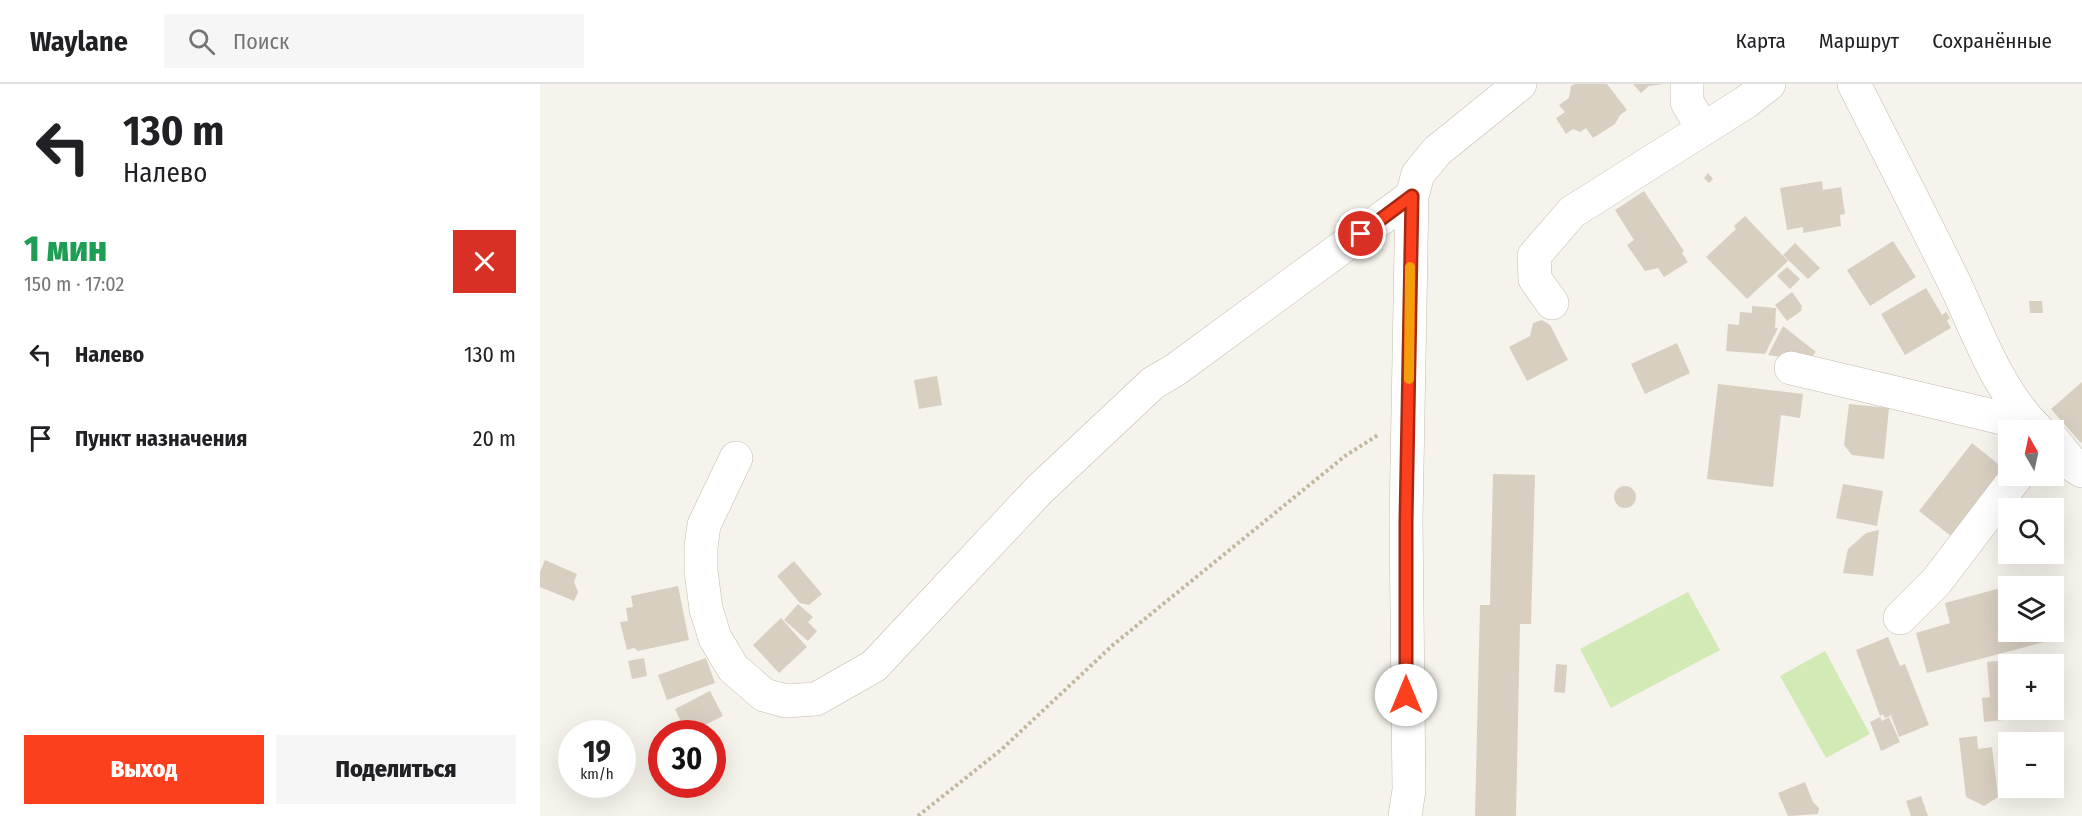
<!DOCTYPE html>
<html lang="ru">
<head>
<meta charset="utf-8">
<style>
  :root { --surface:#fff; --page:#f6f6f6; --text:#202124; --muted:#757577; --line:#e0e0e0; --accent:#fc3f1d }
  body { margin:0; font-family:"Fira Sans Condensed",sans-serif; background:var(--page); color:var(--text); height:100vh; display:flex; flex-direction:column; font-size:22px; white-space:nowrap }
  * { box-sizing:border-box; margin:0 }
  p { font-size:20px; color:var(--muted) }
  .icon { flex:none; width:33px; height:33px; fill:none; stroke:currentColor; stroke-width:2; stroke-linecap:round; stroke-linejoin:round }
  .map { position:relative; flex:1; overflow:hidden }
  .side { display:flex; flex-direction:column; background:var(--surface); width:540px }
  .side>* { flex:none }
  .banner { background:#fff; color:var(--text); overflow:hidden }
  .needle { width:39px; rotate:351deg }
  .fabs { position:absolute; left:1458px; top:336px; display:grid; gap:12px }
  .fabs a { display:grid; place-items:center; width:66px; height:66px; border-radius:0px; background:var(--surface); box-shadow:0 6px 24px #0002; font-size:30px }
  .speed { position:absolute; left:18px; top:636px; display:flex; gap:12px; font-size:30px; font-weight:700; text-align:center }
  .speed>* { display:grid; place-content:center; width:78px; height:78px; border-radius:50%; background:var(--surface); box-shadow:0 6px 24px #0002; line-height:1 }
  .speed small { font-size:15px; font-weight:400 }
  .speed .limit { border:9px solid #d22; background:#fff; color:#111 }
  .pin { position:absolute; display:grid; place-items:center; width:51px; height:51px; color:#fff; margin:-26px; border:3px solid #fff; border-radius:50%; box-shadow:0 2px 6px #0007 }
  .me { position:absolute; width:66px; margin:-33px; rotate:0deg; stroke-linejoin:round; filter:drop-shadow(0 0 4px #0008) }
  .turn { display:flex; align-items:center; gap:21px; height:126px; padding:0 24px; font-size:27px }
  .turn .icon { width:78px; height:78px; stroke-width:2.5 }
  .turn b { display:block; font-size:42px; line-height:51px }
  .round { display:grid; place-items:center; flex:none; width:63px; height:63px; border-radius:0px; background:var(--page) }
  .head { display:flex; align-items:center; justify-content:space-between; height:102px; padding:0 24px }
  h1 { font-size:36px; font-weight:800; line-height:45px; color:#1e9e55 }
  .cta { display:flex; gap:12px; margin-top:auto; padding:12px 24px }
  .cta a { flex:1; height:69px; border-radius:0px; background:var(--accent); color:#fff; font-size:24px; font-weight:800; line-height:69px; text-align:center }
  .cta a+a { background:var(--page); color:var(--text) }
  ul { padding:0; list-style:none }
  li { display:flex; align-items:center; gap:18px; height:84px; padding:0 24px }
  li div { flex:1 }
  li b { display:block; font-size:22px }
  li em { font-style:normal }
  header { display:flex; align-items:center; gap:36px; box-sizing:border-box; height:84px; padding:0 30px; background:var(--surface); border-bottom:2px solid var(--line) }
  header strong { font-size:28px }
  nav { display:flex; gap:33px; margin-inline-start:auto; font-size:21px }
  .search { width:420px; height:54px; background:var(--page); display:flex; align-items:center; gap:15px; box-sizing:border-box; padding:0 21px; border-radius:0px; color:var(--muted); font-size:22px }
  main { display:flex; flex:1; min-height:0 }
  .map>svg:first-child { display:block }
  .green { fill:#d2eab5 }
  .building { fill:#d8cfc1 }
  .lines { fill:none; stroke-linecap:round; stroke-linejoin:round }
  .minor-casing { stroke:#c2bbae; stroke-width:34 }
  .path { stroke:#c4b79f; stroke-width:4; stroke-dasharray:3 3; stroke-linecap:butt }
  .minor { stroke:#fff; stroke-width:33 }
  .route-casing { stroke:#a42913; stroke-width:15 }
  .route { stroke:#fc3f1d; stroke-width:10 }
  .slow { stroke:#f59e0b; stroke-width:10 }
</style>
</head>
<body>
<header>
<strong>Waylane</strong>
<div class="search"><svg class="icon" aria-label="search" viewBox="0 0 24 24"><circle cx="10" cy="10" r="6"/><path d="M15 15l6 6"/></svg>Поиск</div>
<nav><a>Карта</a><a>Маршрут</a><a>Сохранённые</a></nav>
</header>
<main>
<section class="side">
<div class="banner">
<div class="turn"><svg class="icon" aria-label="left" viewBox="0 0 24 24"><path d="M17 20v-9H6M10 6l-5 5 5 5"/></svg><div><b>130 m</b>Налево</div></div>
</div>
<div class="head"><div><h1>1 мин</h1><p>150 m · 17:02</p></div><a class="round" style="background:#d93025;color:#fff"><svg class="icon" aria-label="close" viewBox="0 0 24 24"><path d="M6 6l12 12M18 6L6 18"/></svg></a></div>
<ul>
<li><svg class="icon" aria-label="left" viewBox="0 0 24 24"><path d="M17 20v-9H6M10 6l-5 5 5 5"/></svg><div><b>Налево</b></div><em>130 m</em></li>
<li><svg class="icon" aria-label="arrive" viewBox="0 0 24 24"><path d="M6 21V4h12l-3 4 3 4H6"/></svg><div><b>Пункт назначения</b></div><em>20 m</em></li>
</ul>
<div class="cta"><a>Выход</a><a>Поделиться</a></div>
</section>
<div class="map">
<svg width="1542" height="732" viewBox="0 0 1542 732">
  <rect width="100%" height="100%" fill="#f6f3ec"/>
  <path class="green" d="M1148,508l32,58 -109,58 -31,-59z
    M1285,567l45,83 -44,24 -46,-82z"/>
  <path class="building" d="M1035,0h32l20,26 -7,5 -5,9 -22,14 -7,-10 -6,4 -7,-3 -7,5 -10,-16 9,-6 -6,-7 10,-7 2,-12z
    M1093,0h30l-14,2 -8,7z
    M1168,89l5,6 -4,4 -5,-5z
    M1282,97l1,9 18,-3 4,27 -5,1 1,11 -38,7v-6l-16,3 -7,-42z
    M1104,107l40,60 -2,2 6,9 -24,15 -6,-9 -13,3 -18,-26 7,-5 -19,-30z
    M1205,132l43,45 -41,38 -41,-42 30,-28 -2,-3z
    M1353,157l23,36 -46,29 -23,-36z
    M1255,159l25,25 -12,11 -25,-24z
    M1247,183l13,12 -10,10 -13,-13z
    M1386,204l16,27 4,-3 4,6 -3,3 4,7 -46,27 -24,-41z
    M1252,208l10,14 -1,5 -14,10 -12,-16z
    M1489,217h13l1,12h-13z
    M1212,222l24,2 -1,20h3l-13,26 -39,-3 2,-27 11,1 1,-13 12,1z
    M1002,236l8,5 18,35 -41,21 -18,-34 21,-11 3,-13z
    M1243,242l33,26 -8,9 -40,-6z
    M1137,259l13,30 -45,21 -14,-30z
    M397,292l5,29 -23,4 -5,-29z
    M1542,298v60l-1,1 -30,-34z
    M1178,300l85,10 -3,24 -19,-3 -8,72 -66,-8z
    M1309,320l40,4 -5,51 -32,-4 -8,-10z
    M1432,359l36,29 -52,68 -37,-29z
    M953,390l42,1 -4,149h-11l-4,192h-41l5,-211h10z
    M1303,400l40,7 -6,35 -41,-8z
    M1074 413a11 11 0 1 1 22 0a11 11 0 1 1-22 0Z
    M1339,446l-6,46 -30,-3 5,-24 18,-16z
    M5,476l32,14 -3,8 4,10 -4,9 -34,-14v-15z
    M254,477l28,33 -13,11 -9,-2 -23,-27z
    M1492,496l1,6h-23z
    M138,502l11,54 -51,11 -4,-3 -7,2 -7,-28 8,-1 -2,-13 7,-1 -2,-11z
    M1468,502v46h37l3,9 -121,32 -11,-40 34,-10 -5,-20z
    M258,520l15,13 -5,5 9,9 -9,10 -24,-21z
    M241,534l26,29 -28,26 -26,-28z
    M1348,553l12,29 5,-2 24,61 -30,12 -8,-21 3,-2 -9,4 -2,-4 -3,2 -24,-66z
    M104,574l3,18 -15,3 -4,-18z
    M166,574l9,25 -48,17 -9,-25z
    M1467,576l1,50h5l1,9 -30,3 -2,-24 8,-1 -3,-35z
    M1016,580l11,1 -2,28 -11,-1z
    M170,607l13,25 -36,18 -12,-25z
    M1340,633l2,4 7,-4 11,25 -19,9 -11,-29z
    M1437,652l1,13 14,-2 6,50 -14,9 -18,-9 -7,-59z
    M1265,698l8,20 6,6 -1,6 -30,2 -10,-23z
    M1381,712l7,20h-17l-5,-15z"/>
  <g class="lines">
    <g class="minor-casing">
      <path id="minor" d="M1147,0v18l16,27
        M1314,0c34,67 68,133 101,200 24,51 43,107 83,146
        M1012,219l-17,-24 -1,-23 38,-44 174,-110 23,-18
        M1251,284l211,50 31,12
        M1514,357l20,25 8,5
        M196,374l-32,67 -3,22v24l5,38 9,29 18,30 31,27 22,6 30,-2 58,-33 165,-176 114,-107 22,-13 237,-174 6,-22 19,-23 83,-67
        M1360,534l36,-36 81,-106
        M865,732l4,-26 -3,-269 6,-325"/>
    </g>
    <path class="path" d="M378,732l84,-67 112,-105 231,-188 33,-21"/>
    <use href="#minor" class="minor"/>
  </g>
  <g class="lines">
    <g class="route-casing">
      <path id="route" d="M821,150l51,-38 -6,325v174"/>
    </g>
    <use href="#route" class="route"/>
    <path class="slow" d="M869,295l1,-112"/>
  </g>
</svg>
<div class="fabs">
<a><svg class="needle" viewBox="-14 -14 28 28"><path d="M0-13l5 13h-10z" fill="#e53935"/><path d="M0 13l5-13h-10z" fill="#757577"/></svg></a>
<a><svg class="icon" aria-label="search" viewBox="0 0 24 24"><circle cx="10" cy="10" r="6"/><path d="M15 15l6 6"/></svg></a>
<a><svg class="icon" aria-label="layers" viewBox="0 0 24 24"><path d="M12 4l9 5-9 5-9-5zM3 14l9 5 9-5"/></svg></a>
<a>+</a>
<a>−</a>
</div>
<div class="speed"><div>19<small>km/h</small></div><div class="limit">30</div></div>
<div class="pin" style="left:821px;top:150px;background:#d93025"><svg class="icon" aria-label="arrive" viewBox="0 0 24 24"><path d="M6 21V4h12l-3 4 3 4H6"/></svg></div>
<svg class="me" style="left:866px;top:611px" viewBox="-20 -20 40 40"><circle r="19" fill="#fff"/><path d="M0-13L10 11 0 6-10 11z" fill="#fc3f1d"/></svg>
</div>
</main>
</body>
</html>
